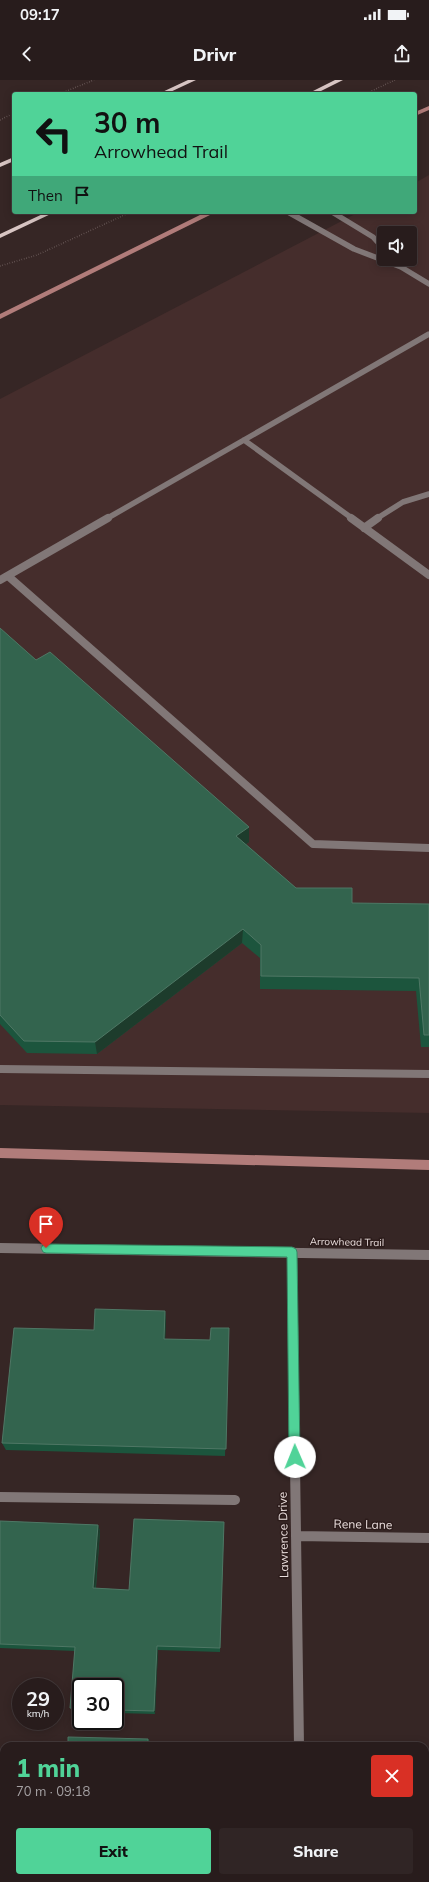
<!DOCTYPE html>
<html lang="en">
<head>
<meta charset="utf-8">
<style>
  :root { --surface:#281c1c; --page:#302525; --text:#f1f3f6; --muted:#a5a1a3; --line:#443a3b; --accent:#50d398 }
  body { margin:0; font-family:Mulish,sans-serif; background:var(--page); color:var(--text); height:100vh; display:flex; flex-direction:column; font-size:15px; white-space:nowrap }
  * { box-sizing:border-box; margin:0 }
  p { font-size:13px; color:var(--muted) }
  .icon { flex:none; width:22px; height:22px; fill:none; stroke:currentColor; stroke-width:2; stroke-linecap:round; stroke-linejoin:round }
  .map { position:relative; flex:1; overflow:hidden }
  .side { position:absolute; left:0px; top:1662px; width:429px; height:140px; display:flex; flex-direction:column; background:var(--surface); border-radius:12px 12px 0 0; box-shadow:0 2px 10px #0003,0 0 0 1px var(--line) }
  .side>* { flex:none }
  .guide { position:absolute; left:12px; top:12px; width:405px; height:122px; border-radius:4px; box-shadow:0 2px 10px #0003,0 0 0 1px var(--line); background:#50d398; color:#111; overflow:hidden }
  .buttons { position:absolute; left:377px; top:146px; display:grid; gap:8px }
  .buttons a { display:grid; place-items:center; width:40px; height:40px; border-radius:4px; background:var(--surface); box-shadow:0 2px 10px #0003,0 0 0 1px var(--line); font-size:20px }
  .speed { position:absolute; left:12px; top:1598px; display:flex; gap:8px; font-size:20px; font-weight:700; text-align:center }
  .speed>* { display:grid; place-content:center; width:52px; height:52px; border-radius:50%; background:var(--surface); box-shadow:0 2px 10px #0003,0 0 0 1px var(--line); line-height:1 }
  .speed small { font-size:10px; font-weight:400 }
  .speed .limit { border:2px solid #111; border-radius:6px; background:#fff; color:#111 }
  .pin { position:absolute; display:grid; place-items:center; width:34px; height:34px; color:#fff; margin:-41px -17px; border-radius:50% 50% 50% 0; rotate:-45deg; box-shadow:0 0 4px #0007 }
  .pin .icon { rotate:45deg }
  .me { position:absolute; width:44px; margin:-22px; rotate:359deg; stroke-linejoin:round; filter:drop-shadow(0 0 3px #0008) }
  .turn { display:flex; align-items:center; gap:14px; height:84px; padding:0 16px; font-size:18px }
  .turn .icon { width:52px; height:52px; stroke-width:2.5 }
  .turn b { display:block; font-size:28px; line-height:34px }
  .then { display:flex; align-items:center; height:38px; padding:0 16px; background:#0003; gap:8px; font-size:15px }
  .round { display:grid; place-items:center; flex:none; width:42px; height:42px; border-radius:4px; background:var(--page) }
  .headline { display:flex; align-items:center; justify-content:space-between; height:68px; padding:0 16px }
  h1 { font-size:24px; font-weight:800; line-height:30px; color:var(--accent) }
  .primary-button { display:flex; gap:8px; margin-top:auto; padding:8px 16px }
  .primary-button a { flex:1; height:46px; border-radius:4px; background:var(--accent); color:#111; font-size:16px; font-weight:800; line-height:46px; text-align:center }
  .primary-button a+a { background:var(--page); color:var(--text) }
  .status { display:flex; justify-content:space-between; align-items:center; height:28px; padding:0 20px; background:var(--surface); direction:ltr }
  .status svg { height:11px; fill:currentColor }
  header { display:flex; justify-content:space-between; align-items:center; height:52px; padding:0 16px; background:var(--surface); font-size:18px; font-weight:800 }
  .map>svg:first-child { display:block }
  .built { fill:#452d2c; fill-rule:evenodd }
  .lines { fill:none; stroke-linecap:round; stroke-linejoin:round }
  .stream { fill:#b17c7a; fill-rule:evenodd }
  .path { stroke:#807170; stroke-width:1.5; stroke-dasharray:0.5 2; stroke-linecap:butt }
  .service-far2 { stroke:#817777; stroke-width:5.5 }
  .service-far1 { stroke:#817777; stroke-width:8 }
  .service { stroke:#817777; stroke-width:10 }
  .minor { stroke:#817777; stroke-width:10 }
  .primary { fill:#d8c5c3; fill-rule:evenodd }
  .wall { fill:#1c553d }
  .shaded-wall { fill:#1d3c2c }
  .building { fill:#33644e; stroke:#4f7765 }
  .route { fill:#50d398; stroke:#348963 }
  .labels { text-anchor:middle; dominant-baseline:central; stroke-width:3; stroke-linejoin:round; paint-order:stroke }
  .street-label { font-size:10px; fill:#eadedd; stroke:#2c1c1b }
  .near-street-label { font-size:12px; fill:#eadedd; stroke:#2c1c1b }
</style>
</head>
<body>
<div class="status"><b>09:17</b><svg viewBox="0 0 49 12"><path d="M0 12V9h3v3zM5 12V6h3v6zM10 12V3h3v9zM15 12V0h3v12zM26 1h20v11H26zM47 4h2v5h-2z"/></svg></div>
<header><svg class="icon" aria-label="back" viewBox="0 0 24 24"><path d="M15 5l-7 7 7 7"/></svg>Drivr<svg class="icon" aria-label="share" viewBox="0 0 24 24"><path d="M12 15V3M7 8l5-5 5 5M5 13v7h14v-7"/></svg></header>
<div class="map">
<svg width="429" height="1802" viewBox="0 0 429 1802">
  <rect width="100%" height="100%" fill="#362625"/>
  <path class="built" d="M429,95v938l-429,-8v-706l359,-187h56v-29zM384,153h26v26h-26z"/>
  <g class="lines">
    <path class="stream" d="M429,26v4l-14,6v-4z
      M206,132h10l-216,107v-5z
      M0,1068l429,12v10l-429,-12z"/>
    <path class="path" d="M59,14l35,-14
      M365,14l30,-14
      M0,40l14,-7
      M0,186l37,-11 94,-43"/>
    <path class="service-far2" d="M288,132l66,37 47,18 28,17
      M332,132l41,25 11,12
      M244,360l109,79
      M106,439l323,-185
      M376,439l27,-17 26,-8"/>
    <path class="service-far1" d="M351,438l78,57
      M364,448l14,-10
      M8,496l305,268 116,4
      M0,500l108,-62
      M0,989l429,5"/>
    <path class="service" d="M0,1417l235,3"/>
    <path class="minor" d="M0,1168l429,7
      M292,1172l7,494
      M296,1456l133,2
      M301,1798v4"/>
    <path class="primary" d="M188,0h8l-30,14h-8z
      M335,0h8l-28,14h-8z
      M14,77v4l-14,6v-4z
      M47,132h8l-55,26v-4z"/>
  </g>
  <path class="wall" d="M0,548l36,32 213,182 -3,2 50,44 56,15 77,1v143h-8l-5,-56 -156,-2v-31l-18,-15 -145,111 -70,-1 -27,-29z
    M165,1231l1,9 -1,19 45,1 19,-12 -4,128 -219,-6 -4,-7 92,-113z
    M0,1441l98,4 2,6 -4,57 33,2 95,-68 -4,130 -62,-2 -3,64 -40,-1v-26h-34v24h-8l-3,-3 5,-57 -75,-3z"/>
  <path class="shaded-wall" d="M249,747v15l-13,9v-15z
    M243,849l-1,14 -145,111 -2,-12z
    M165,1231l1,9 -1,28 -1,-9z
    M98,1445l2,6 -5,62 -2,-5z
    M157,1566l1,4 -3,64 -1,-3z
    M148,1659l2,2v5h-2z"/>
  <path class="building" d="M0,548l36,32 14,-8 199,175 -13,9 60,52h56v15l77,1v131h-5l-5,-57 -158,-2v-31l-18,-16 -148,113 -71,-1 -24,-26z
    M95,1229l70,2 -1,28 46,1 1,-12h18l-3,121 -224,-6 12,-115 80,2z
    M134,1439l90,3 -4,126 -63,-2 -3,65 -39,-1v-23h-34v22l-11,-1 5,-61 -75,-3v-123l98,4 -5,63 36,2z
    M68,1657l80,2v7h-80z
    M0,1685h4v113h211v4h-215z"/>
  <path class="route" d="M46,1164l246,3 4,2 1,3 3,205 -1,4 -4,2 -4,-2 -2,-4 -2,-200 -241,-4 -3,-1 -2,-4 2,-3z"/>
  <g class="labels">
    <g class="street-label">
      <text transform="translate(347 1162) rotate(1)">Arrowhead Trail</text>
    </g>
    <g class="near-street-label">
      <text transform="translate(363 1444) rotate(1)">Rene Lane</text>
      <text transform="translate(283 1455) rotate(-91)">Lawrence Drive</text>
    </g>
  </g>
</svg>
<div class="buttons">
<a><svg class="icon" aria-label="sound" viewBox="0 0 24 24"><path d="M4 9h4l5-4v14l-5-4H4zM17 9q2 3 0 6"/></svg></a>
</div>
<div class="speed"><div>29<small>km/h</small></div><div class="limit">30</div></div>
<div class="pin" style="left:46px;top:1168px;background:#d93025"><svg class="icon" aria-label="arrive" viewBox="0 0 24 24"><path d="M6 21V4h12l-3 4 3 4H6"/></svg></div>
<svg class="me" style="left:295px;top:1377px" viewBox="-20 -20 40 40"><circle r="19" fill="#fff"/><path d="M0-13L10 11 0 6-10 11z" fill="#50d398"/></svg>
<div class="guide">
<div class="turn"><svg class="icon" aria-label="left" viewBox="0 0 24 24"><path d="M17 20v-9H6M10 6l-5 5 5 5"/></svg><div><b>30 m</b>Arrowhead Trail</div></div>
<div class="then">Then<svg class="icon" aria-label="arrive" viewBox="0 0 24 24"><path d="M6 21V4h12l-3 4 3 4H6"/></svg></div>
</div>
<section class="side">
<div class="headline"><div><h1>1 min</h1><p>70 m · 09:18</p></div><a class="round" style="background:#d93025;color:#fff"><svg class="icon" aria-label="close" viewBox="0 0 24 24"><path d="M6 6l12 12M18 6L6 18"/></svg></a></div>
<div class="primary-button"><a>Exit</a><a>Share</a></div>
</section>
</div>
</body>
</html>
